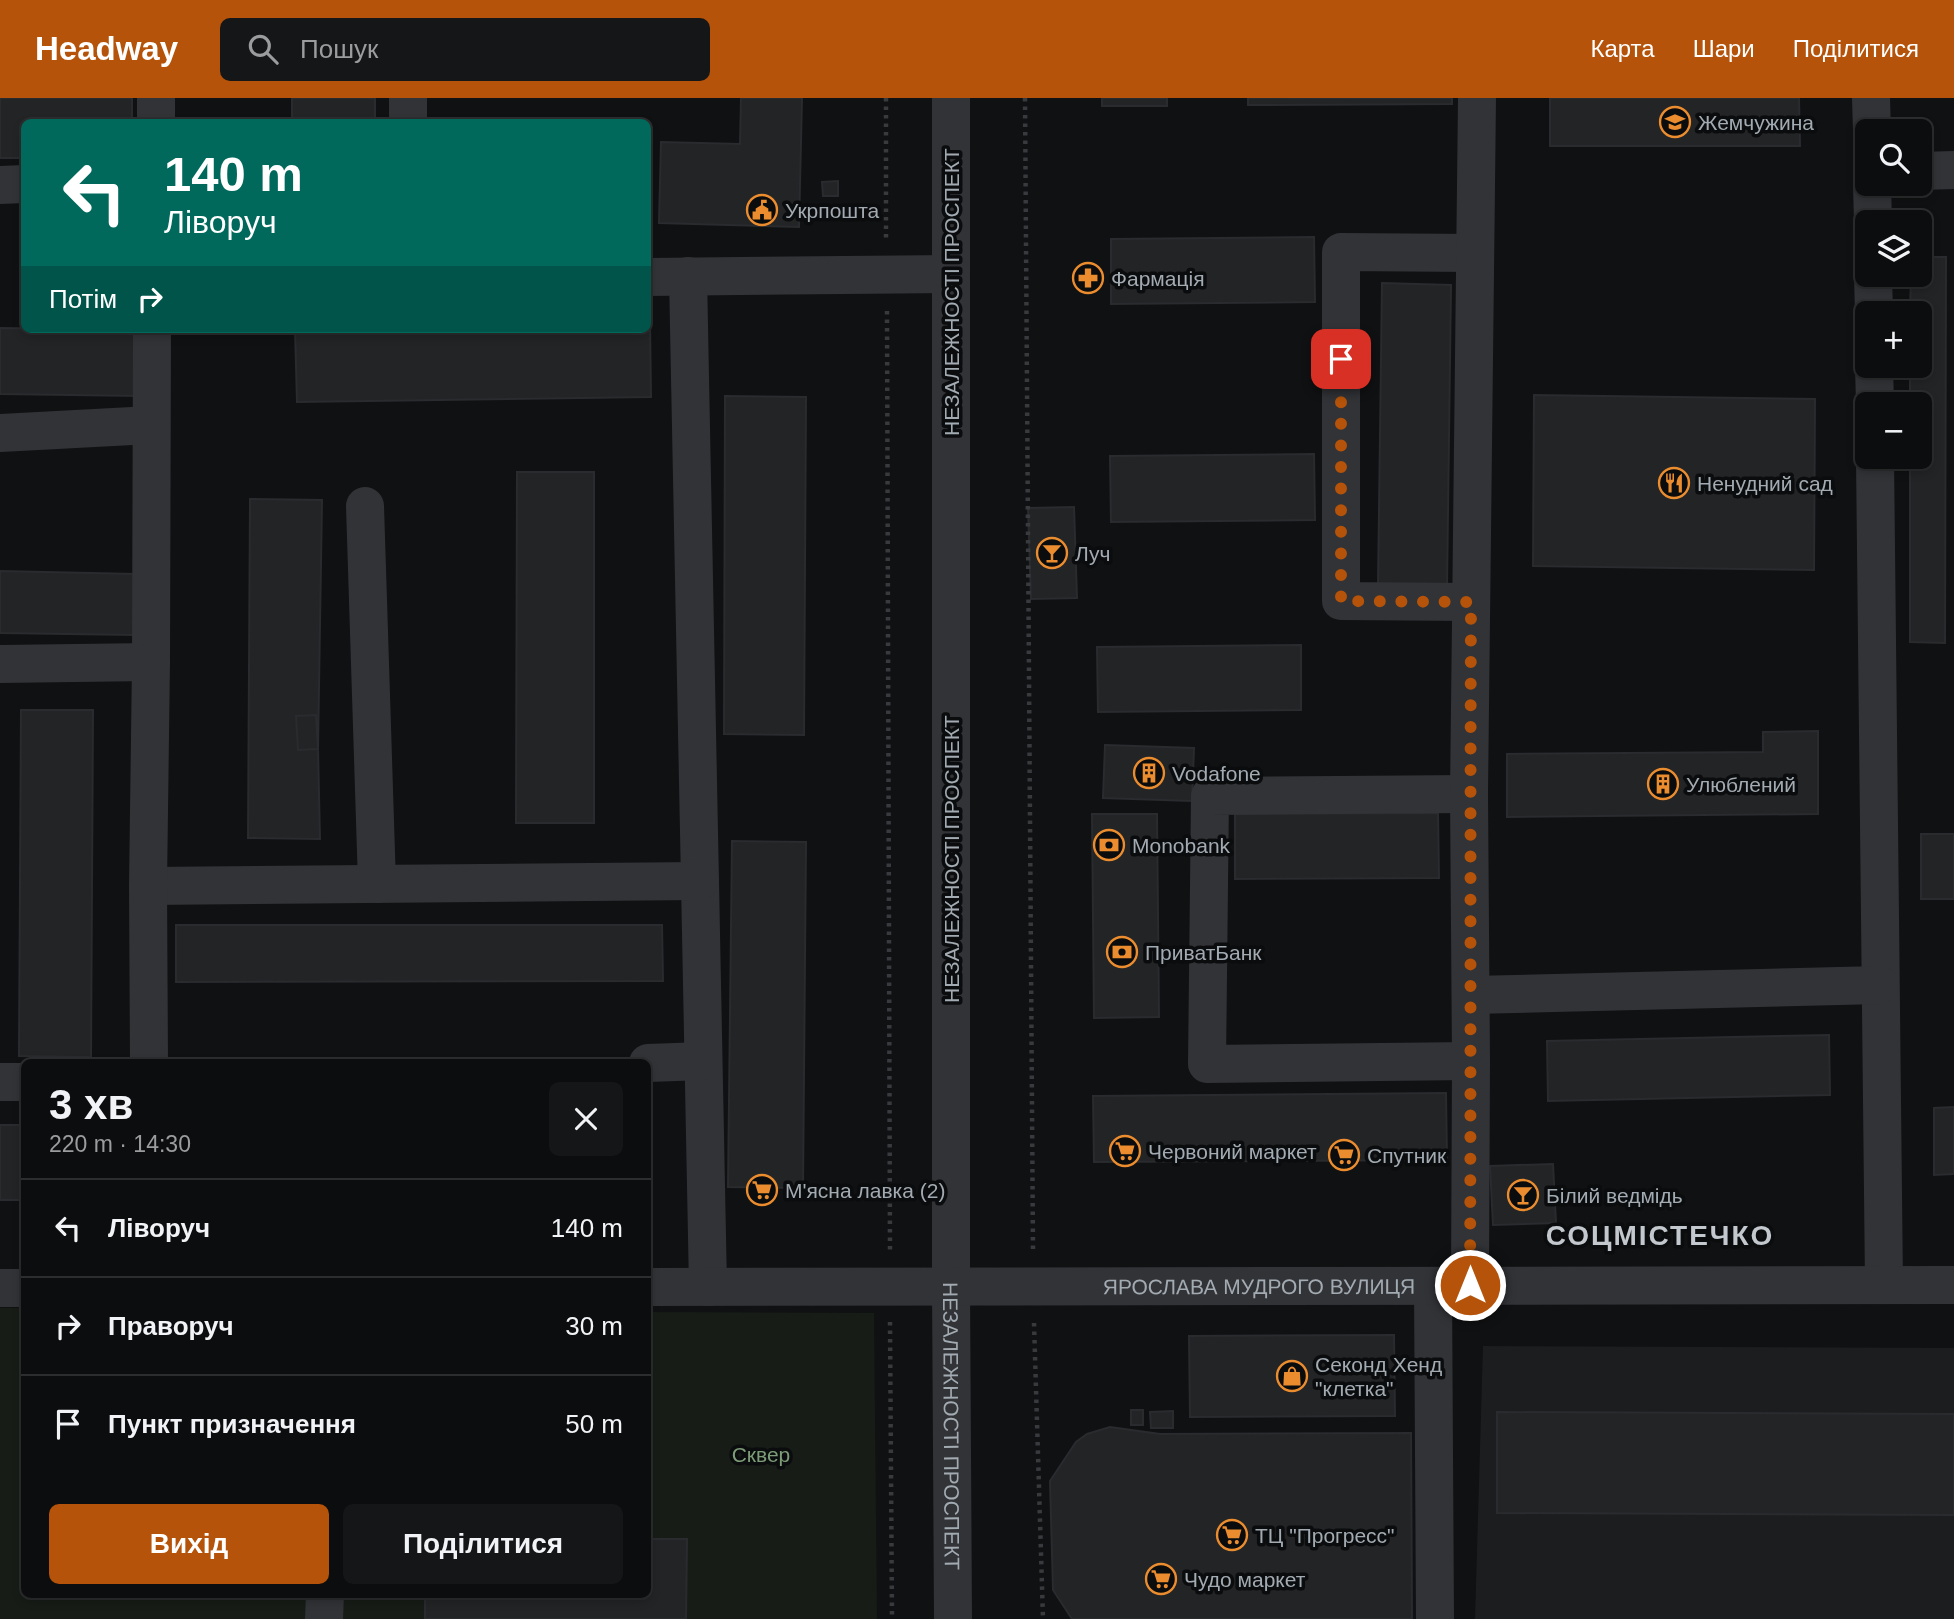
<!DOCTYPE html>
<html lang="uk">
<head>
<meta charset="utf-8">
<style>
  :root { --surface:#0c0d0e; --page:#151617; --text:#f1f3f6; --muted:#9a9c9e; --line:#2c2d2e; --accent:#b45309 }
  body { margin:0; font-family:Helvetica,sans-serif; background:var(--page); color:var(--text); height:100vh; display:flex; flex-direction:column; font-size:26px; white-space:nowrap }
  * { box-sizing:border-box; margin:0 }
  p { font-size:23px; color:var(--muted) }
  .icon { flex:none; width:38px; height:38px; fill:none; stroke:currentColor; stroke-width:2; stroke-linecap:round; stroke-linejoin:round }
  .map { position:relative; flex:1; overflow:hidden }
  .side { position:absolute; left:21px; top:961px; width:630px; height:539px; display:flex; flex-direction:column; background:var(--surface); border-radius:10px; box-shadow:0 4px 10px #0003,0 0 0 2px var(--line) }
  .side>* { flex:none }
  .guide { position:absolute; left:21px; top:21px; width:630px; height:214px; border-radius:10px; box-shadow:0 4px 10px #0003,0 0 0 2px var(--line); background:#00695c; color:#fff; overflow:hidden }
  .fabs { position:absolute; left:1855px; top:21px; display:grid; gap:14px }
  .fabs a { display:grid; place-items:center; width:77px; height:77px; border-radius:10px; background:var(--surface); box-shadow:0 4px 10px #0003,0 0 0 2px var(--line); font-size:35px }
  .pin { position:absolute; display:grid; place-items:center; width:60px; height:60px; color:#fff; margin:-30px; border-radius:14px; box-shadow:0 4px 10px #0006 }
  .me { position:absolute; width:77px; margin:-38px; rotate:0deg; stroke-linejoin:round; filter:drop-shadow(0 0 5px #0008) }
  .turn { display:flex; align-items:center; gap:24px; height:147px; padding:0 28px; font-size:32px }
  .turn .icon { width:91px; height:91px; stroke-width:2.5 }
  .turn b { display:block; font-size:49px; line-height:60px }
  .then { display:flex; align-items:center; height:66px; padding:0 28px; background:#0003; gap:14px; font-size:26px }
  .round { display:grid; place-items:center; flex:none; width:74px; height:74px; border-radius:10px; background:var(--page) }
  .summary { display:flex; align-items:center; justify-content:space-between; height:119px; padding:0 28px }
  h1 { font-size:42px; font-weight:700; line-height:52px }
  .cta { display:flex; gap:14px; margin-top:auto; padding:14px 28px }
  .cta a { flex:1; height:80px; border-radius:10px; background:var(--accent); color:#fff; font-size:28px; font-weight:700; line-height:80px; text-align:center }
  .cta a+a { background:var(--page); color:var(--text) }
  ul { padding:0; list-style:none }
  li { display:flex; align-items:center; gap:21px; height:98px; padding:0 28px; border-top:2px solid var(--line) }
  li div { flex:1 }
  li b { display:block; font-size:26px }
  li em { font-style:normal }
  header { display:flex; align-items:center; gap:42px; box-sizing:border-box; height:98px; padding:0 35px; background:var(--accent); color:#fff }
  header strong { font-size:33px }
  nav { display:flex; gap:38px; margin-inline-start:auto; font-size:24px }
  .search { width:490px; height:63px; background:var(--page); display:flex; align-items:center; gap:18px; box-sizing:border-box; padding:0 24px; border-radius:10px; color:var(--muted); font-size:26px }
  .map>svg:first-child { display:block }
  .built { fill:#1c1d1f }
  .green { fill:#171c17 }
  .building { fill:#232426; stroke:#2a2b2e; stroke-width:2 }
  .lines { fill:none; stroke-linecap:round; stroke-linejoin:round }
  .path { stroke:#383a3e; stroke-width:4.5; stroke-dasharray:3.5 5; stroke-linecap:butt }
  .minor { stroke:#323337; stroke-width:38 }
  .route { stroke:#b45309; stroke-width:12; stroke-dasharray:0 21.6 }
  .labels { text-anchor:middle; dominant-baseline:central; stroke-width:7; stroke-linejoin:round; paint-order:stroke }
  .poi-label { font-size:21px; fill:#a2aab2; stroke:#0b0c0d; text-anchor:start }
  .street-label { font-size:21px; fill:#a2aab2; stroke:#0b0c0d }
  .park-label { font-size:21px; fill:#7d9d79; stroke:#0b0c0d }
  .district-label { font-size:28px; font-weight:bold; letter-spacing:2px; fill:#c3c8ce; stroke:#0b0c0d }
</style>
</head>
<body>
<header>
<strong>Headway</strong>
<div class="search"><svg class="icon" aria-label="search" viewBox="0 0 24 24"><circle cx="10" cy="10" r="6"/><path d="M15 15l6 6"/></svg>Пошук</div>
<nav><a>Карта</a><a>Шари</a><a>Поділитися</a></nav>
</header>
<div class="map">
<svg width="1954" height="1521" viewBox="0 0 1954 1521">
  <rect width="100%" height="100%" fill="#101112"/>
  <path class="built" d="M1483,1248l471,2v271h-479z"/>
  <path class="green" d="M0,1210h24v286h624v-282l226,1 3,306h-877z"/>
  <path class="building" d="M0,0h132v24h-108v36h-24z
    M292,0h83v24h-83z
    M741,0h61l-3,129 -140,-4 2,-81 79,2z
    M1102,0h65v8h-65z
    M1248,0h204v6l-204,1z
    M1550,0h249l1,48h-250z
    M838,83v15h-15l-1,-14z
    M1314,139l1,65 -204,2v-65z
    M1920,159h26l-1,386 -35,-1v-185h10v-53h-10v-38h10v-53h-10l1,-38h9z
    M1382,185l69,2 -4,302h-69z
    M648,223h2l1,76 -354,5 -2,-73h353z
    M0,230l142,2 -1,66 -141,-2z
    M1534,297l281,4 -1,171 -281,-4z
    M725,298l81,1 -2,338 -80,-1z
    M1314,356l1,66 -204,2 -1,-66z
    M517,374h77v351h-78z
    M250,401l72,1 -4,249 2,90 -72,-1z
    M1074,409l3,91 -46,1 -3,-91z
    M0,473l135,3 -1,61 -134,-2z
    M1301,547v65l-203,2 -1,-65z
    M21,612h72l-2,347 -72,-1z
    M316,617l2,34 -20,1 -2,-34z
    M1818,633v83l-311,3v-63l256,-2v-20z
    M1105,647l89,3 -2,53 -89,-3z
    M1438,715l1,65 -204,1v-65z
    M1092,716h65l2,203 -65,1z
    M1921,736h33v65h-33z
    M732,743l74,1 -3,346 -75,-1z
    M176,827h486l1,56 -487,1z
    M1829,937l1,60 -282,6 -1,-60z
    M1446,995l1,67 -353,2 -1,-66z
    M1954,1009v67l-20,1v-67z
    M0,1027h24v75h-24z
    M1553,1066l3,59 -63,2 -3,-59z
    M1394,1237l1,81 -205,1 -1,-81z
    M1131,1312h12v15h-12z
    M1173,1313v17h-22l-1,-16z
    M1497,1314l457,2v101l-457,-2z
    M1110,1329l50,7 251,-1 1,186h-340l-19,-29 -3,-109 26,-39 11,-8z
    M648,1441h39l-1,80h-261v-25h223z"/>
  <g class="lines">
    <path class="path" d="M886,0v141
      M1025,0l8,1153
      M887,213l3,940
      M890,1224l2,297
      M1034,1225l9,296"/>
    <g class="minor">
      <path id="s1" d="M951,0v1188l2,333"/>
      <path d="M1871,0l1,33"/>
      <path d="M156,24v-24"/>
      <path d="M408,24v-24"/>
      <path d="M1920,73l34,-1"/>
      <path d="M1872,86l1,38"/>
      <path d="M0,87l24,-1"/>
      <path d="M1873,177l1,38"/>
      <path d="M688,178l20,1011"/>
      <path d="M648,179l303,-3"/>
      <path d="M1874,268l1,38"/>
      <path d="M0,335l151,-8"/>
      <path d="M1875,359l9,828"/>
      <path d="M365,408l12,378"/>
      <path d="M1471,504l-130,-1v-349l134,1"/>
      <path d="M0,566l151,-2 1,-333"/>
      <path d="M1469,696l-259,2 -3,268 264,-3"/>
      <path d="M148,788l552,-5"/>
      <path d="M1471,897l409,-10"/>
      <path d="M149,964l-1,-176 3,-224"/>
      <path d="M648,965l55,-2"/>
      <path d="M0,984h24"/>
      <path d="M1470,1187l1,-224 -2,-267 8,-696"/>
      <path d="M1433,1188l2,333"/>
      <path id="s2" d="M648,1189l1306,-2"/>
      <path d="M0,1190h24"/>
      <path d="M324,1521l1,-25"/>
    </g>
  </g>
  <g class="lines">
    <path class="route" d="M1341,261v242l130,1c-1,228 0,455 -1,683"/>
  </g>
  <defs>
    <g id="school-ring" transform="scale(1.575)"><circle r="9.5" fill="#0b0c0d" stroke="#eb8d2f" stroke-width="1.5"/><path d="M0-5L7-2L0 1L-7-2ZM-4 1L0 2.5L4 1V4Q0 6-4 4Z" fill="#eb8d2f"/></g>
    <g id="civic-ring" transform="scale(1.575)"><circle r="9.5" fill="#0b0c0d" stroke="#eb8d2f" stroke-width="1.5"/><path d="M-.6-6.5H3V-4.5H.6V-3L4-1V1h2V6H-6V1h2V-1L-.6-3ZM-1.2 2.5V6h2.4V2.5Z" fill="#eb8d2f"/></g>
    <g id="pharmacy-ring" transform="scale(1.575)"><circle r="9.5" fill="#0b0c0d" stroke="#eb8d2f" stroke-width="1.5"/><path d="M-2-6h4v4h4v4h-4v4h-4v-4h-4v-4h4Z" fill="#eb8d2f"/></g>
    <g id="restaurant-ring" transform="scale(1.575)"><circle r="9.5" fill="#0b0c0d" stroke="#eb8d2f" stroke-width="1.5"/><path d="M-5-6h1v4h1v-4h1v4h1v-4h1v5L-1.5 .5V6h-2V.5L-5-1ZM5-6V6H3V1.5H1.5Q1.5-4 5-6Z" fill="#eb8d2f"/></g>
    <g id="bar-ring" transform="scale(1.575)"><circle r="9.5" fill="#0b0c0d" stroke="#eb8d2f" stroke-width="1.5"/><path d="M-6-5H6L.8 .8V4.5H3.5V6h-7V4.5H-.8V.8Z" fill="#eb8d2f"/></g>
    <g id="building-ring" transform="scale(1.575)"><circle r="9.5" fill="#0b0c0d" stroke="#eb8d2f" stroke-width="1.5"/><path d="M-4-6H4V6H1V3H-1V6H-4ZM-2.5-4.3h1.7v1.8h-1.7ZM.8-4.3h1.7v1.8H.8ZM-2.5-1h1.7V.8h-1.7ZM.8-1h1.7V.8H.8Z" fill="#eb8d2f"/></g>
    <g id="bank-ring" transform="scale(1.575)"><circle r="9.5" fill="#0b0c0d" stroke="#eb8d2f" stroke-width="1.5"/><path d="M-6-4H6V4H-6ZM0-2.3a2.3 2.3 0 1 0 0 4.6a2.3 2.3 0 1 0 0-4.6Z" fill="#eb8d2f"/></g>
    <g id="supermarket-ring" transform="scale(1.575)"><circle r="9.5" fill="#0b0c0d" stroke="#eb8d2f" stroke-width="1.5"/><path d="M-6-5.5h2.5l.6 2H6L4.5 2H-2.5L-4.4-4H-6ZM-1.5 3.2a1.3 1.3 0 1 0 .1 0ZM3 3.2a1.3 1.3 0 1 0 .1 0Z" fill="#eb8d2f"/></g>
    <g id="shop-ring" transform="scale(1.575)"><circle r="9.5" fill="#0b0c0d" stroke="#eb8d2f" stroke-width="1.5"/><path d="M-5-2.5h2.3a2.7 3.5 0 0 1 5.4 0H5L5.5 6h-11ZM-1.5-2.5h3a1.5 2.3 0 0 0-3 0Z" fill="#eb8d2f"/></g>
  </defs>
  <g fill-rule="evenodd">
    <use href="#school-ring" x="1675" y="24"/>
    <use href="#civic-ring" x="762" y="112"/>
    <use href="#pharmacy-ring" x="1088" y="180"/>
    <use href="#restaurant-ring" x="1674" y="385"/>
    <use href="#bar-ring" x="1052" y="455"/>
    <use href="#building-ring" x="1149" y="675"/>
    <use href="#building-ring" x="1663" y="686"/>
    <use href="#bank-ring" x="1109" y="747"/>
    <use href="#bank-ring" x="1122" y="854"/>
    <use href="#supermarket-ring" x="1125" y="1053"/>
    <use href="#supermarket-ring" x="1344" y="1057"/>
    <use href="#supermarket-ring" x="762" y="1092"/>
    <use href="#bar-ring" x="1523" y="1097"/>
    <use href="#shop-ring" x="1292" y="1278"/>
    <use href="#supermarket-ring" x="1232" y="1437"/>
    <use href="#supermarket-ring" x="1161" y="1481"/>
  </g>
  <g class="labels">
    <g class="poi-label">
      <text x="1698" y="24">Жемчужина</text>
      <text x="785" y="112">Укрпошта</text>
      <text x="1111" y="180">Фармація</text>
      <text x="1697" y="385">Ненудний сад</text>
      <text x="1075" y="455">Луч</text>
      <text x="1172" y="675">Vodafone</text>
      <text x="1686" y="686">Улюблений</text>
      <text x="1132" y="747">Monobank</text>
      <text x="1145" y="854">ПриватБанк</text>
      <text x="1148" y="1053">Червоний маркет</text>
      <text x="1367" y="1057">Спутник</text>
      <text x="785" y="1092">М'ясна лавка (2)</text>
      <text x="1546" y="1097">Білий ведмідь</text>
      <text x="1315" y="1266">Секонд Хенд<tspan x="1315" dy="24">"клетка"</tspan></text>
      <text x="1255" y="1437">ТЦ "Прогресс"</text>
      <text x="1184" y="1481">Чудо маркет</text>
    </g>
    <g class="street-label">
      <text transform="translate(951 194) rotate(-90)">НЕЗАЛЕЖНОСТІ ПРОСПЕКТ</text>
      <text transform="translate(951 761) rotate(-90)">НЕЗАЛЕЖНОСТІ ПРОСПЕКТ</text>
      <text stroke="none"><textPath href="#s2" startOffset="611">ЯРОСЛАВА МУДРОГО ВУЛИЦЯ</textPath></text>
      <text stroke="none"><textPath href="#s1" startOffset="1328">НЕЗАЛЕЖНОСТІ ПРОСПЕКТ</textPath></text>
    </g>
    <g class="park-label">
      <text x="761" y="1356">Сквер</text>
    </g>
    <g class="district-label">
      <text x="1660" y="1137">СОЦМІСТЕЧКО</text>
    </g>
  </g>
</svg>
<div class="fabs">
<a><svg class="icon" aria-label="search" viewBox="0 0 24 24"><circle cx="10" cy="10" r="6"/><path d="M15 15l6 6"/></svg></a>
<a><svg class="icon" aria-label="layers" viewBox="0 0 24 24"><path d="M12 4l9 5-9 5-9-5zM3 14l9 5 9-5"/></svg></a>
<a>+</a>
<a>−</a>
</div>
<div class="pin" style="left:1341px;top:261px;background:#d93025"><svg class="icon" aria-label="arrive" viewBox="0 0 24 24"><path d="M6 21V4h12l-3 4 3 4H6"/></svg></div>
<svg class="me" style="left:1470px;top:1187px" viewBox="-20 -20 40 40"><circle r="17" fill="#b45309" stroke="#fff" stroke-width="3"/><path d="M0-11L8 9 0 5-8 9z" fill="#fff"/></svg>
<div class="guide">
<div class="turn"><svg class="icon" aria-label="left" viewBox="0 0 24 24"><path d="M17 20v-9H6M10 6l-5 5 5 5"/></svg><div><b>140 m</b>Ліворуч</div></div>
<div class="then">Потім<svg class="icon" aria-label="right" viewBox="0 0 24 24"><path d="M7 20v-9h11M14 6l5 5-5 5"/></svg></div>
</div>
<section class="side">
<div class="summary"><div><h1>3 хв</h1><p>220 m · 14:30</p></div><a class="round"><svg class="icon" aria-label="close" viewBox="0 0 24 24"><path d="M6 6l12 12M18 6L6 18"/></svg></a></div>
<ul>
<li><svg class="icon" aria-label="left" viewBox="0 0 24 24"><path d="M17 20v-9H6M10 6l-5 5 5 5"/></svg><div><b>Ліворуч</b></div><em>140 m</em></li>
<li><svg class="icon" aria-label="right" viewBox="0 0 24 24"><path d="M7 20v-9h11M14 6l5 5-5 5"/></svg><div><b>Праворуч</b></div><em>30 m</em></li>
<li><svg class="icon" aria-label="arrive" viewBox="0 0 24 24"><path d="M6 21V4h12l-3 4 3 4H6"/></svg><div><b>Пункт призначення</b></div><em>50 m</em></li>
</ul>
<div class="cta"><a>Вихід</a><a>Поділитися</a></div>
</section>
</div>
</body>
</html>
